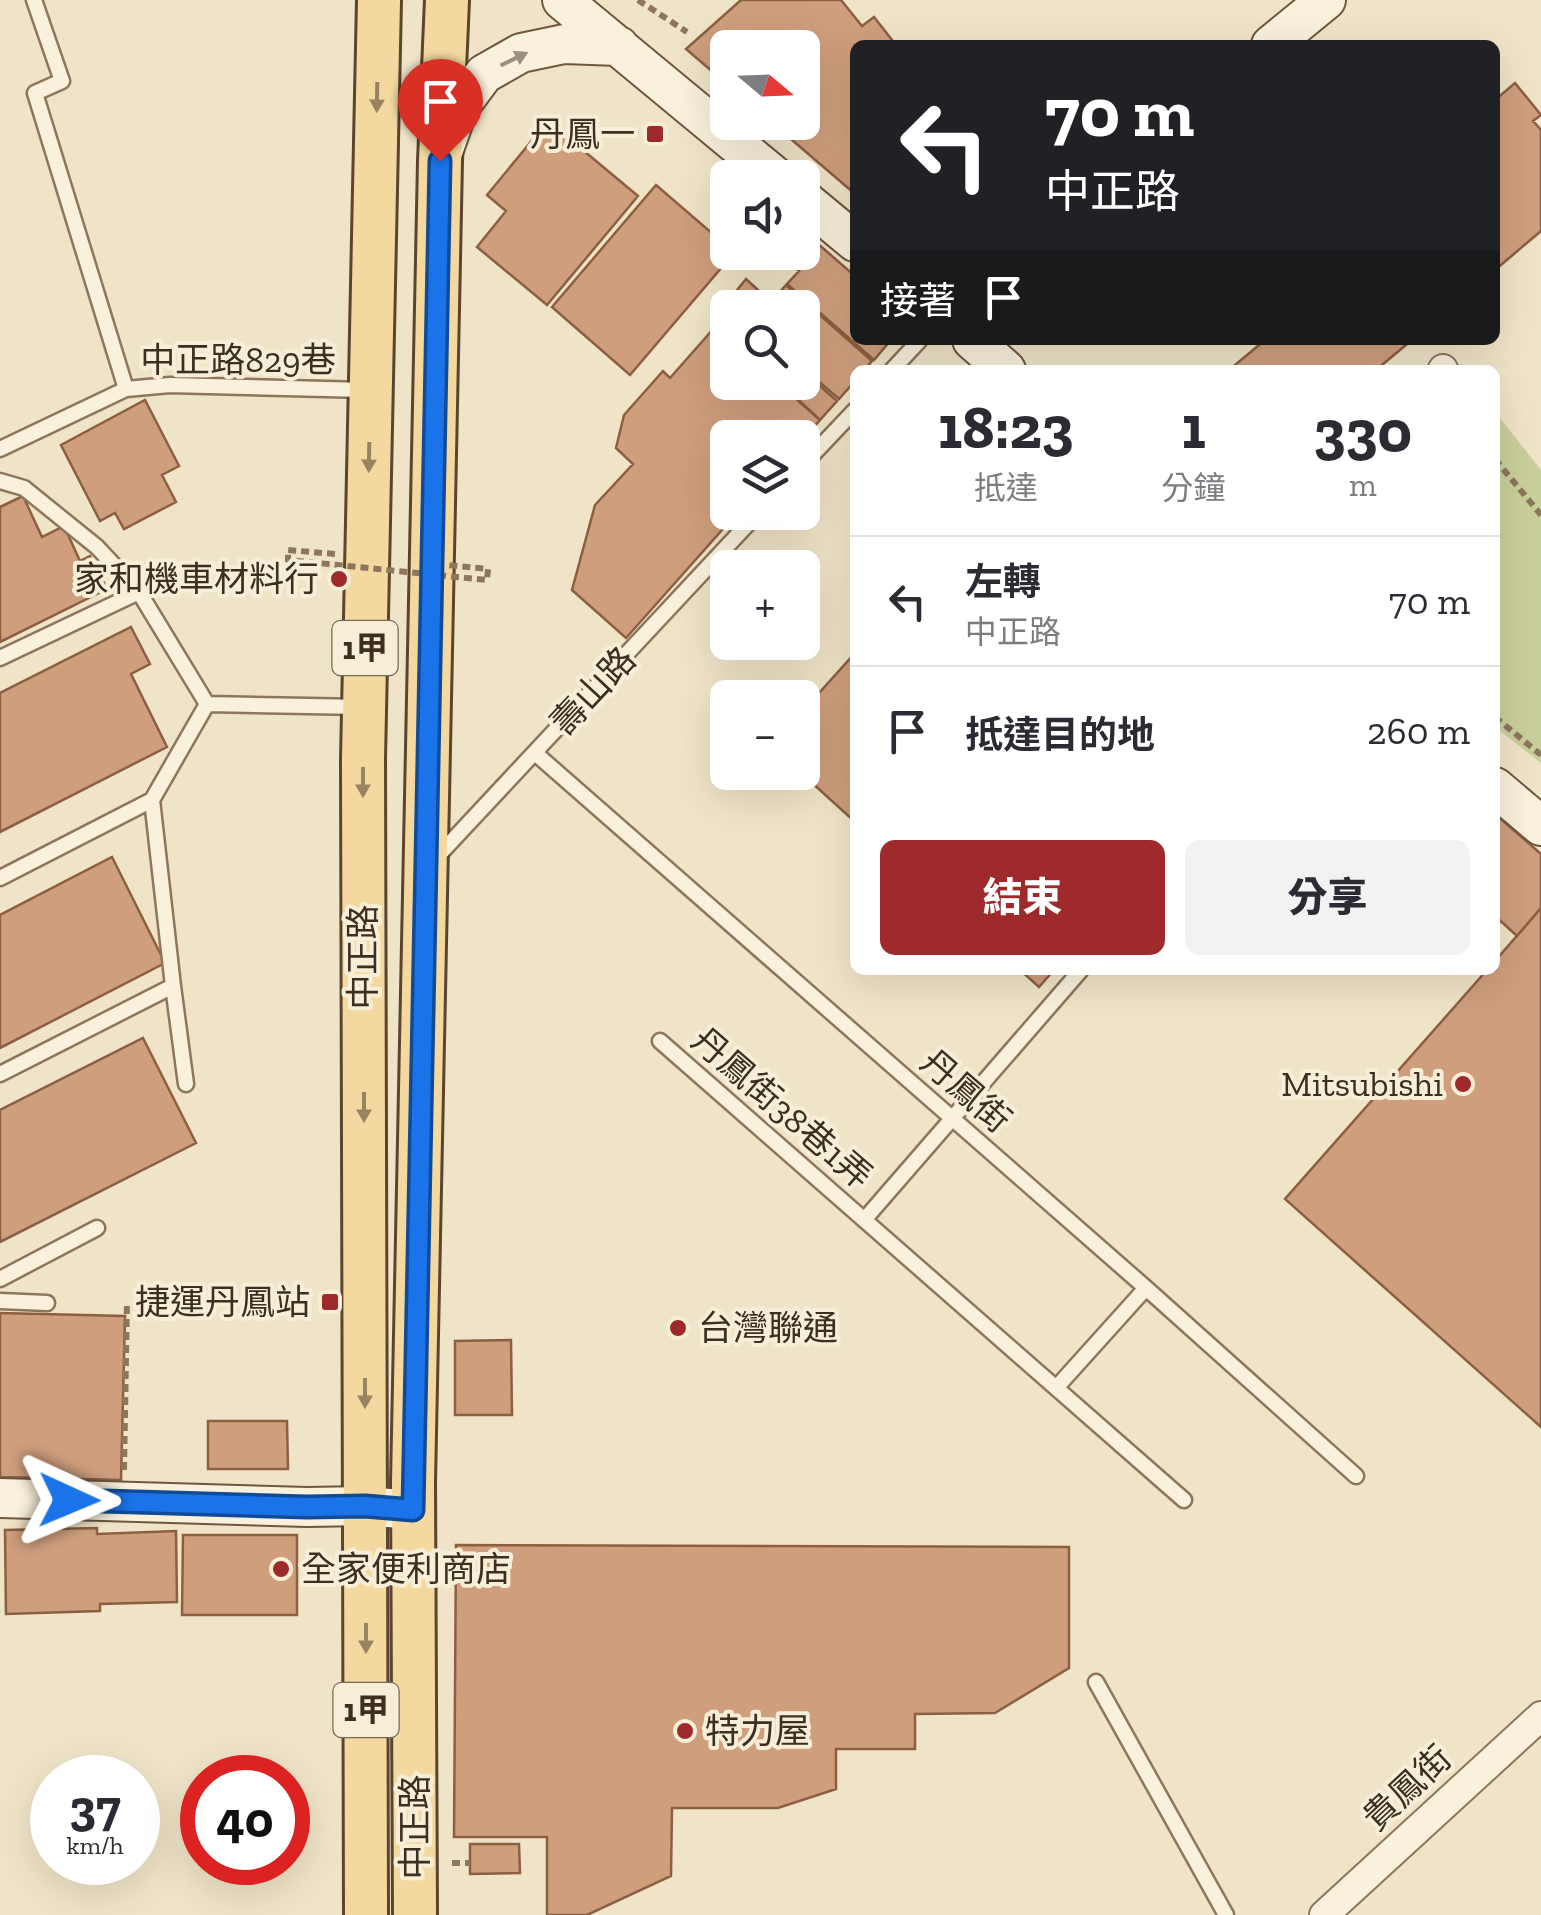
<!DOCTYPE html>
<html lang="zh-TW">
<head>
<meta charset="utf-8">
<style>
  :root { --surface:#fff; --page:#f2f2f3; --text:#2b2b33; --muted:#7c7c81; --line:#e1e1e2; --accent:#9e2a2b }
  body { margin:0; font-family:"Zilla Slab","Noto Sans TC",serif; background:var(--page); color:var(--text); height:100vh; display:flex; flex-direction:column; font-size:38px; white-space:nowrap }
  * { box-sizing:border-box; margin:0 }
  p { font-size:32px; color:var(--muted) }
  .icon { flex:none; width:55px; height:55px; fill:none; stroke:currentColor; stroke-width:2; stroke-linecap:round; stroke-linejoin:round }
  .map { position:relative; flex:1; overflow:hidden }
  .panel { position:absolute; left:850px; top:365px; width:650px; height:610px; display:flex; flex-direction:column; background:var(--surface); border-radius:15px; box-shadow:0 10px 40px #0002 }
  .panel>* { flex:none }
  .hud { position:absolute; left:850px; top:40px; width:650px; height:305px; border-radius:15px; box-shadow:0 10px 40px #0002; background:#202124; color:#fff; overflow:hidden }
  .needle { width:65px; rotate:109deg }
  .tools { position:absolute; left:710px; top:30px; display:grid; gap:20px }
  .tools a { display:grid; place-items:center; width:110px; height:110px; border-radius:15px; background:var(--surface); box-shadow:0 10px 40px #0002; font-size:50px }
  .speed { position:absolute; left:30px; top:1755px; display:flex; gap:20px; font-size:50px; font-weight:700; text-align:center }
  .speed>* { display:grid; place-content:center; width:130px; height:130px; border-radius:50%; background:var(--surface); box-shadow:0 10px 40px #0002; line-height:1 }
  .speed small { font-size:25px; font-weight:400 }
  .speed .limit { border:15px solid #d22; background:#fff; color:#111 }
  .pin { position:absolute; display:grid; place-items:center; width:85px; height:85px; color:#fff; margin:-102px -42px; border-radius:50% 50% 50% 0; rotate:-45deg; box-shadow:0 0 10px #0007 }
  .pin .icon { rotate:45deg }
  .me { position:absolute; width:110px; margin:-55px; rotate:91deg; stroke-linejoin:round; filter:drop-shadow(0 0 8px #0008) }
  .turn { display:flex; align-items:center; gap:35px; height:210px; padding:0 30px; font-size:45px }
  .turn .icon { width:130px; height:130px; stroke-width:2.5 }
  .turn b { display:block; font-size:70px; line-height:85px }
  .then { display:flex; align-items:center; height:95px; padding:0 30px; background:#0003; gap:20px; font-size:38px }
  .eta { display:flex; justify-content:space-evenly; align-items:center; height:170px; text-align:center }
  .eta b { font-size:60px; font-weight:800; line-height:70px }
  .button { display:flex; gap:20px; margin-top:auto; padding:20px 30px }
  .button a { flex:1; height:115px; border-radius:15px; background:var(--accent); color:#fff; font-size:40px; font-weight:800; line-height:115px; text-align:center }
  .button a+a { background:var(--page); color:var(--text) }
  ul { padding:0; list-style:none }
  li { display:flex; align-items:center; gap:30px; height:130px; padding:0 30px; border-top:2px solid var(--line) }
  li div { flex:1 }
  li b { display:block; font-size:38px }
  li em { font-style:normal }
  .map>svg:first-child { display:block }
  .green { fill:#c9cf9b }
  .building { fill:#cf9f7d; stroke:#8d5f41; stroke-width:2.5 }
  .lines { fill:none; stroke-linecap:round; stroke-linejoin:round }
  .lane-casing { stroke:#8d765c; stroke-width:19 }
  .street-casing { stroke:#8d765c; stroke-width:32 }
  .secondary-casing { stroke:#6f573f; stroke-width:42 }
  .primary-casing { stroke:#5b4430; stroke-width:48 }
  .path { stroke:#8d765c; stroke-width:6; stroke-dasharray:8 5; stroke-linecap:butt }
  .lane { stroke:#faf1dc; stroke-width:14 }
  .street { stroke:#faf1dc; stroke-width:28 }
  .secondary { stroke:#faf1dc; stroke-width:38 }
  .primary { stroke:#f3d9a0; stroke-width:42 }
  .path-bridge { stroke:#8d765c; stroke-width:6; stroke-dasharray:8 5; stroke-linecap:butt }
  .oneway { fill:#9c907e }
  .oneway2 { fill:#988460 }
  .route-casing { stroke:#114b97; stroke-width:25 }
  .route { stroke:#1a73e8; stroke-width:18 }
  .poi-dot { fill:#9e2a2b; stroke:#f7eed8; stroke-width:4 }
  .labels { text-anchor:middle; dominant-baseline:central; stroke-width:8; stroke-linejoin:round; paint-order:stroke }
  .shield { fill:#f7eed8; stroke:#756857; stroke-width:2.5 }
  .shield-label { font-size:32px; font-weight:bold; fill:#3d2e20 }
  .poi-label { font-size:35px; fill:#3d2e20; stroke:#f7eed8; text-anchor:end }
  .street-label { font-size:35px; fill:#3d2e20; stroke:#f7eed8 }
</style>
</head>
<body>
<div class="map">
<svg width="1541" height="1915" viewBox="0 0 1541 1915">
  <rect width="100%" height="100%" fill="#f0e4c8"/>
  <path class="green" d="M1495,412l46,58v293l-46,-36z"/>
  <path class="building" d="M741,0h100l21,26 12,-9 22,28h-41v149l-84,-72h31v-74h-74v37l-42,-36z
    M1515,83l26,32 -8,6 8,9v101l-46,39v-170z
    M548,121l90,75 -91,109 -70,-58 29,-36 -19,-16z
    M656,185l72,62v5l6,1 -104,122 -78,-68z
    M802,230l53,46v64h36l-17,20 -87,-76 12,-13 -22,-19h25z
    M746,279l25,23 15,-17 86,76 -8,9h-9v11l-16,18 -37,-32v-59h-66l-8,-7z
    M715,327l13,11v44h49l43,38 -18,20v-2h-74v74h10l-112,126 -54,-48 23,-85 38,-41 -17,-16 8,-33 39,-44 7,7z
    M1265,340h147l-36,30h-147z
    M802,370l35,31 -17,19 -41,-38h23z
    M145,400l34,66 -17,9 14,27 -52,27 -9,-16 -15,8 -39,-76z
    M23,496l19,41 22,-11 16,35 10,-5 17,33 -107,53v-135z
    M131,627l19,37 -19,10 36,73 -167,85v-139z
    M855,653v169l-55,-50h2v-60z
    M1495,814l46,40v54l-24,28 -22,-20z
    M112,857l53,106 -165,85v-133z
    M1541,908v519l-256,-228 202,-229h8v-9z
    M1020,970h34l-15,17z
    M143,1038l53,105 -196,99v-132z
    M0,1313l125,3 -4,164 -121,-3z
    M511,1340l1,75h-57v-74z
    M208,1421h79l1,48h-80z
    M97,1528v6l79,-3 1,71 -77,2v7l-94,3 -1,-84z
    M183,1535h114v80h-115z
    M456,1545l613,2v121l-74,45 -80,1v35h-79v40l-58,19h-106l-1,68 -84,39h-40v-78h-93z
    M470,1844h49l1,29 -50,1z"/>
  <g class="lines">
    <g class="lane-casing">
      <path id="lane" d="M34,0l28,81 -27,12 91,296
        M892,370l28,-30
        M0,449l126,-60 44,-4 196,5
        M802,466l53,-56
        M0,481l24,7 73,59 42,45 68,112 -55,96 -152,78
        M0,658l139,-66
        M207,704l155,3
        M535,753l611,535 210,188
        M436,858l323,-346
        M173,986l13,98
        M660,1041l524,459
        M0,1074l173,-88 -21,-186
        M864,1220l217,-250
        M0,1279l97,-51
        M0,1301l47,2
        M1056,1388l90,-100
        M1096,1682l130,233"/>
    </g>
    <g class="street-casing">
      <path id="street" d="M1443,370v-1
        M1324,1915l217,-199"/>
    </g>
    <g class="secondary-casing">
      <path id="secondary" d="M562,0l215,178
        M1271,45l55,-45
        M444,149l14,-40 26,-35 37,-21 43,-9 55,2
        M802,198l53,44
        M972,340l34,30
        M1495,787l46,39
        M0,1498l307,9 58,-1 48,4"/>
    </g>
    <g class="primary-casing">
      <path id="primary" d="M366,1915l-3,-1156 16,-759
        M415,1915l-2,-433 27,-1321 7,-161"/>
    </g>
    <path class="path" d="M638,0l49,32
      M1495,459l46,56
      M1495,717l46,38
      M124,1470l3,-169
      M452,1863h18"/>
    <use href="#lane" class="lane"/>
    <use href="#street" class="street"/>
    <use href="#secondary" class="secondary"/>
    <use href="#primary" class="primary"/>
    <path class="path-bridge" d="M335,554l-47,-4v10l199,20 1,-11 -40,-4"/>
  </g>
  <defs><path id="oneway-solid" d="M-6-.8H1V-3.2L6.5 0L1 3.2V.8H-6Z" transform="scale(2.5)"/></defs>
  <use class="oneway" href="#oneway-solid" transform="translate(514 59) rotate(-26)"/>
  <g class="oneway2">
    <use href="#oneway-solid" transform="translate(377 97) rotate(91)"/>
    <use href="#oneway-solid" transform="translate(369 457) rotate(91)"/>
    <use href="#oneway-solid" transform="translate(363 782) rotate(90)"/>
    <use href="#oneway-solid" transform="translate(364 1107) rotate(90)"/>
    <use href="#oneway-solid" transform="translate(365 1393) rotate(90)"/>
    <use href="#oneway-solid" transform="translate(366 1638) rotate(90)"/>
  </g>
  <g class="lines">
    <g class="route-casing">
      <path id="route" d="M69,1500l238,7 58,-1 48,4 27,-1349"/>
    </g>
    <use href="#route" class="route"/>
  </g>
  <g class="poi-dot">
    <rect x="645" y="124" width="20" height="20" rx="5"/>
    <circle cx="339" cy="579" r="10"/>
    <circle cx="1463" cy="1084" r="10"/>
    <rect x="320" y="1292" width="20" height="20" rx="5"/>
    <circle cx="678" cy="1328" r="10"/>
    <circle cx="281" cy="1569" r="10"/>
    <circle cx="685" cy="1731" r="10"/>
  </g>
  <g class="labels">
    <g class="shield">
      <rect x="332.5" y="621" width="65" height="54" rx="8"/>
      <rect x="333.5" y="1683" width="65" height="54" rx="8"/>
    </g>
    <g class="shield-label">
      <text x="365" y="648">1甲</text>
      <text x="366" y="1710">1甲</text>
    </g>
    <g class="poi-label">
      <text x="635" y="134">丹鳳一</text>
      <text x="319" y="579">家和機車材料行</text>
      <text x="1443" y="1084">Mitsubishi</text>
      <text x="310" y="1302">捷運丹鳳站</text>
      <text x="698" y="1328" text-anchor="start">台灣聯通</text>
      <text x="301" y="1569" text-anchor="start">全家便利商店</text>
      <text x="705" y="1731" text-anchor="start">特力屋</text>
    </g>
    <g class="street-label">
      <text x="238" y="360">中正路829巷</text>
      <text transform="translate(593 691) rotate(-47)">壽山路</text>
      <text transform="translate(363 957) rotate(-90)">中正路</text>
      <text transform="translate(966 1091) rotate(41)">丹鳳街</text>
      <text transform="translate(782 1108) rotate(41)">丹鳳街38巷1弄</text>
      <text transform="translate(1407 1788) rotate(-43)">貴鳳街</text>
      <text transform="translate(415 1827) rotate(-90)">中正路</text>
    </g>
  </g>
</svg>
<div class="tools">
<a><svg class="needle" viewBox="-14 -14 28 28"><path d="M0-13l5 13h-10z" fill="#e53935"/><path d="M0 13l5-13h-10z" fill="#7c7c81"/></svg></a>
<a><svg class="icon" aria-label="sound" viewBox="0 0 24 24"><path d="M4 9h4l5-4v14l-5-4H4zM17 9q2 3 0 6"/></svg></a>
<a><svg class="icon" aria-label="search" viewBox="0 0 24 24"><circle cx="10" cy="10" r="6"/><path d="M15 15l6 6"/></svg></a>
<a><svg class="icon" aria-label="layers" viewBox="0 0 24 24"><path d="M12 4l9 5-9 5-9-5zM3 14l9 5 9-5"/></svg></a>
<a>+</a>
<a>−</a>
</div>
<div class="speed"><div>37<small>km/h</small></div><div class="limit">40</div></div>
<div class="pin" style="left:440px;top:161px;background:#d93025"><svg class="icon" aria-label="arrive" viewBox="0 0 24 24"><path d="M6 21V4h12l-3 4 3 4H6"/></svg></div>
<svg class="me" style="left:69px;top:1500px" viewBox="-20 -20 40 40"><path d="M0-17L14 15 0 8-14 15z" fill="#1a73e8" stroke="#fff" stroke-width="4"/></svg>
<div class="hud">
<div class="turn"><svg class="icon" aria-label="left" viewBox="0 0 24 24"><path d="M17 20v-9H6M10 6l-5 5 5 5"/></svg><div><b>70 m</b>中正路</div></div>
<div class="then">接著<svg class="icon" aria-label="arrive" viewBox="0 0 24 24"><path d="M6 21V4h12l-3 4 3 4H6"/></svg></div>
</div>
<section class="panel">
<div class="eta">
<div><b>18:23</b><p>抵達</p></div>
<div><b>1</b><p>分鐘</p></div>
<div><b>330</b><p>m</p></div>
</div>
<ul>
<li><svg class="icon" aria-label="left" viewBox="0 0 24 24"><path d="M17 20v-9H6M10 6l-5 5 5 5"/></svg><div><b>左轉</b><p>中正路</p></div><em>70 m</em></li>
<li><svg class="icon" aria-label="arrive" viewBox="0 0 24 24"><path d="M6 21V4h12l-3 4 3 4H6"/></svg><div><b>抵達目的地</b></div><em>260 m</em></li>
</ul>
<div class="button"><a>結束</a><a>分享</a></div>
</section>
</div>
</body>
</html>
